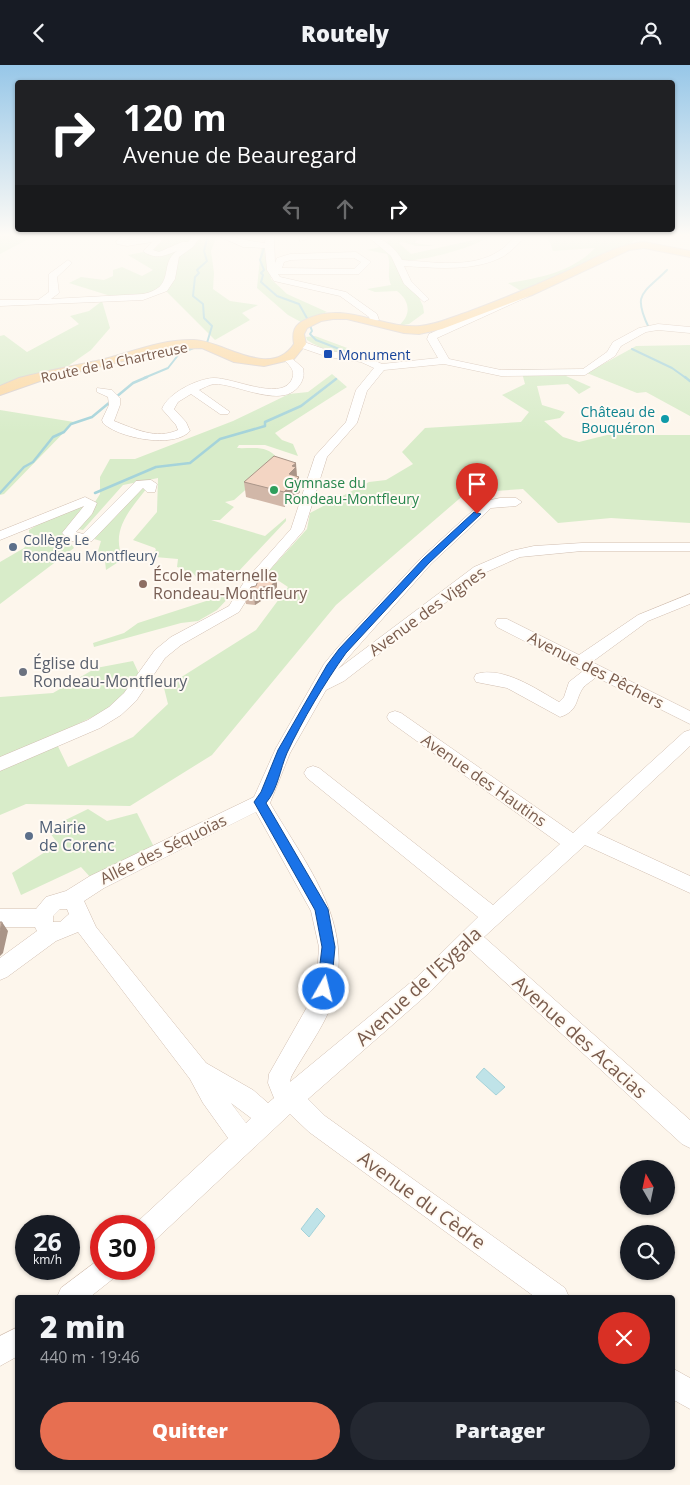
<!DOCTYPE html>
<html lang="fr">
<head>
<meta charset="utf-8">
<style>
  :root { --surface:#171b24; --page:#242831; --text:#f1f3f6; --muted:#9ea1a6; --accent:#e76f51 }
  body { margin:0; font-family:"Open Sans",sans-serif; background:var(--page); color:var(--text); height:100vh; display:flex; flex-direction:column; font-size:19px; white-space:nowrap }
  * { box-sizing:border-box; margin:0 }
  p { font-size:16px; color:var(--muted) }
  .icon { flex:none; width:28px; height:28px; fill:none; stroke:currentColor; stroke-width:2; stroke-linecap:round; stroke-linejoin:round }
  .map { position:relative; flex:1; overflow:hidden }
  .details { position:absolute; left:15px; top:1230px; width:660px; height:175px; display:flex; flex-direction:column; background:var(--surface); border-radius:5px; box-shadow:0 1px 4px #0004 }
  .details>* { flex:none }
  .hud { position:absolute; left:15px; top:15px; width:660px; height:152px; border-radius:5px; box-shadow:0 1px 4px #0004; background:#202124; color:#fff; overflow:hidden }
  .needle { width:32px; rotate:351deg }
  .tools { position:absolute; left:620px; top:1095px; display:grid; gap:10px }
  .tools a { display:grid; place-items:center; width:55px; height:55px; border-radius:50%; background:var(--surface); box-shadow:0 1px 4px #0004; font-size:25px }
  .speed { position:absolute; left:15px; top:1150px; display:flex; gap:10px; font-size:25px; font-weight:700; text-align:center }
  .speed>* { display:grid; place-content:center; width:65px; height:65px; border-radius:50%; background:var(--surface); box-shadow:0 1px 4px #0004; line-height:1 }
  .speed small { font-size:12px; font-weight:400 }
  .speed .limit { border:8px solid #d22; background:#fff; color:#111 }
  .pin { position:absolute; display:grid; place-items:center; width:42px; height:42px; color:#fff; margin:-51px -21px; border-radius:50% 50% 50% 0; rotate:-45deg; box-shadow:0 0 5px #0007 }
  .pin .icon { rotate:45deg }
  .me { position:absolute; width:55px; margin:-28px; rotate:8deg; stroke-linejoin:round; filter:drop-shadow(0 0 4px #0008) }
  .turn { display:flex; align-items:center; gap:18px; height:105px; padding:0 25px; font-size:22px }
  .turn .icon { width:65px; height:65px; stroke-width:2.5 }
  .turn b { display:block; font-size:35px; line-height:42px }
  .lanes { display:flex; align-items:center; height:48px; padding:0 25px; background:#0003; justify-content:center; gap:25px; direction:ltr }
  .lanes .off { opacity:.35 }
  .round { display:grid; place-items:center; flex:none; width:52px; height:52px; border-radius:26px; background:var(--page) }
  .head { display:flex; align-items:center; justify-content:space-between; height:85px; padding:0 25px }
  h1 { font-size:30px; font-weight:800; line-height:38px }
  .action { display:flex; gap:10px; margin-top:auto; padding:10px 25px }
  .action a { flex:1; height:58px; border-radius:30px; background:var(--accent); color:#fff; font-size:20px; font-weight:800; line-height:58px; text-align:center }
  .action a+a { background:var(--page); color:var(--text) }
  header { display:flex; justify-content:space-between; align-items:center; height:65px; padding:0 25px; background:var(--surface); font-size:22px; font-weight:800 }
  .map>svg:first-child { display:block }
  .green { fill:#d8ecc9 }
  .water { fill:#bfe3e8; stroke:#a5d3da }
  .lines { fill:none; stroke-linecap:round; stroke-linejoin:round }
  .stream-far1 { stroke:#a5d3da; stroke-width:2 }
  .stream { stroke:#a5d3da; stroke-width:2.5 }
  .minor-casing { stroke:#d1beb0; stroke-width:1 }
  .major-casing { stroke:#dad1cd; stroke-width:2 }
  .minor { fill:#fff; fill-rule:evenodd }
  .major { fill:#fbd9a5; fill-rule:evenodd }
  .wall { fill:#d1b7a8 }
  .shaded-wall { fill:#aa9588 }
  .building { fill:#f3d5c3; stroke:#aa9588 }
  .route { fill:#1a73e8; stroke:#114b97 }
  .transit-dot { fill:#1a4fb4; stroke:#fffaf3; stroke-width:2 }
  .culture-dot { fill:#0f9aa8; stroke:#fffaf3; stroke-width:2 }
  .leisure-dot { fill:#2e9e5b; stroke:#fffaf3; stroke-width:2 }
  .service-dot { fill:#5c6f8a; stroke:#fffaf3; stroke-width:2 }
  .education-dot { fill:#8d6e63; stroke:#fffaf3; stroke-width:2 }
  .worship-dot { fill:#6b7280; stroke:#fffaf3; stroke-width:2 }
  .labels { text-anchor:middle; dominant-baseline:central; stroke-width:4; stroke-linejoin:round; paint-order:stroke }
  .far-transit-label { font-size:14px; fill:#164399; stroke:#fffaf3; text-anchor:start }
  .far-street-label { font-size:14px; fill:#7a5c4d; stroke:#fffaf3 }
  .far-culture-label { font-size:14px; fill:#0d838f; stroke:#fffaf3; text-anchor:end }
  .far-leisure-label { font-size:14px; fill:#27864d; stroke:#fffaf3; text-anchor:start }
  .far-service-label { font-size:14px; fill:#4e5e75; stroke:#fffaf3; text-anchor:start }
  .education-label { font-size:16px; fill:#785e54; stroke:#fffaf3; text-anchor:start }
  .street-label { font-size:16px; fill:#7a5c4d; stroke:#fffaf3 }
  .worship-label { font-size:16px; fill:#5b616d; stroke:#fffaf3; text-anchor:start }
  .service-label { font-size:16px; fill:#4e5e75; stroke:#fffaf3; text-anchor:start }
  .near-street-label { font-size:19px; fill:#7a5c4d; stroke:#fffaf3 }
</style>
</head>
<body>
<header><svg class="icon" aria-label="back" viewBox="0 0 24 24"><path d="M15 5l-7 7 7 7"/></svg>Routely<svg class="icon" aria-label="person" viewBox="0 0 24 24"><circle cx="12" cy="8" r="4"/><path d="M4 21q1-7 8-7t8 7"/></svg></header>
<div class="map">
<svg width="690" height="1420" viewBox="0 0 690 1420">
  <rect width="100%" height="100%" fill="#fdf6ec"/>
  <path class="green" d="M0,170h36l-36,19z
    M166,170h51l-6,16 3,22 -1,16 17,12 28,4 -16,8 8,7 -35,20 -49,-49 -49,7 -48,-15 12,-6 23,3 9,-4v-6l9,-3 20,9 11,-6 -25,-15 21,-4 10,-13z
    M396,170h23l-4,8 20,3h-19l-14,-4 -3,1 12,11 67,-15 4,-4h10c-15,12 -73,28 -91,25l22,46 1,7 -15,11 -11,2c14,-11 12,-25 -1,-35l-22,1 -8,-3 24,-4c-5,-11 1,-21 -4,-31l-20,-4 13,-3z
    M554,170h87l-11,9 -109,47 -13,-8c32,-5 64,-11 87,-35l-42,3 -5,-14z
    M261,183h6l4,31 16,15 40,18 -26,10 -13,-7 -31,-27z
    M102,236l8,27 -19,22 -23,16 -68,20v-50l4,-1 23,17 52,-28 -9,-8 19,-5z
    M315,271l35,13 3,5c-16,0 -32,-5 -46,-14l-1,-3z
    M690,280v71l-44,-24 -9,1 -50,-20 49,-27z
    M521,304h55l-10,7 25,11 -12,7 -11,-10 -31,2 5,19 23,7 -5,6 -16,3 19,16 16,5 28,-7h83v88l-79,-5 -53,5 -35,-34 -57,4 -130,112 -124,150 -82,51 -104,-2 -26,11v-118l53,-4 43,-25 37,-7 7,15 -31,33 -56,27 15,31 65,-30 35,-33 -4,-16 92,-58 32,-43 -21,-14 40,-44 3,-16 59,-31 17,-2 27,-16 -11,-12 23,-24 96,-6 8,-10 -27,-17 23,-11z
    M332,309l15,13 -72,46 7,7 11,4 5,12 -33,-11h-26l-2,3c14,1 30,-4 40,10l-1,5 -42,37 -9,2 9,5 -14,13h-9l54,16 21,-18v3l-49,52 -17,-5 -11,11 -10,2 -6,-8 -7,1 -2,-5 -7,-2 1,-8 -23,-2 -2,-4 3,-3 -1,-2 -22,-8 24,-28 1,-34 -35,7 -40,45 -5,-1 22,-35v-17l10,-18h25l98,-38 56,-27 19,-2z
    M0,345l74,12 -70,72 -4,1z
    M142,423h5c-17,22 -37,42 -24,71l-17,11 -1,-9 -7,-10 3,-10 -7,-2 22,-27z
    M84,441l-20,28 10,14 -74,56v-42l24,-14 6,-7 -1,-11 26,-16z
    M234,527l-17,18 -19,11 -17,2 -87,24 -1,-4 31,-10 14,-10z
    M88,744l19,12 30,-8 17,34 -63,31 -10,-11 -60,28 -9,-22 41,-26 3,-6 -9,-12z"/>
  <path class="water" d="M484,1003l21,19 -9,8 -20,-18z
    M317,1143l8,8 -16,21 -8,-8z"/>
  <g class="lines">
    <path class="stream-far1" d="M264,183l-4,12 4,10 -3,3 2,2 -2,7 16,14 22,8 9,16
      M310,260l2,6 -2,3 6,6 31,12
      M649,263c-17,-35 -6,-34 18,-58
      M207,278l5,-17 -8,-8 -1,-14 -10,-8 2,-19 4,-4 -2,-3 10,-9 -3,-10 4,-16
      M632,284l40,19 14,10
      M144,313l24,-10 11,-14 17,-7"/>
    <path class="stream" d="M685,312l5,4
      M0,428l24,-26 9,-5 20,-25 11,-5 7,-8 21,-7 41,-34 14,-6
      M95,428l61,-26 34,-4 30,-24 45,-13v-4l36,-16 35,-27"/>
    <g class="minor-casing">
      <path id="minor" d="M122,170h9l-4,5 31,-3 4,4 -9,9 6,2 23,-10h6l5,-7h9l-9,12 -14,10 -4,22 -8,12 -24,9 -143,6v-6h38l11,-8v-18l19,-14 4,3 -15,14 2,16 -8,6 92,-5c34,-7 15,-30 34,-43 -13,5 -22,9 -34,0l9,-9 -25,4 -10,-2 -1,-2z
        M216,170c17,0 32,7 49,8l1,-8h8l1,28 2,-5 13,-4 66,-2 15,10 -12,12h-81l2,3 66,15 31,22 2,6 -8,2 -2,-5 -29,-21 -66,-15 -7,-11 -2,-22 -22,-1zM354,193l7,4 -7,7 -72,-1 2,-6 7,-2z
        M299,170h8v4l-7,2z
        M366,170c14,0 30,13 36,25 30,2 70,9 97,-9 7,-4 12,-11 18,-16h10c-7,7 -15,16 -23,21 -29,16 -68,12 -100,10l7,15 18,18 -5,3 -20,-18 -13,-28z
        M524,227l5,3 -2,2 -90,41 12,21 52,11 82,-1 24,-17 6,-10 26,-14 19,-4 32,3v6l-32,-3 -12,2 -25,14 -6,10 -30,19 -84,1 -57,-12 -60,6 -17,21 -10,32 -30,34 -23,73 -50,58 -15,24 -58,33 -16,13 -29,43 -15,14 -21,13 -100,43v-14l88,-37 21,-13 15,-14 31,-43 16,-13 58,-31 15,-24 47,-53 24,-73 31,-34 10,-32 18,-22 -13,-6 -33,-5 -32,-11v-4h8l26,9 37,6 15,7 56,-6 -11,-19 2,-5z
        M288,290l15,13c1,6 1,9 -2,15 -16,29 -64,0 -87,1 -6,1 -10,4 -15,6l31,22 -2,2h-8l-29,-20 -13,8 -4,7 12,13 4,9c-16,18 -72,7 -87,-8l-1,-3 7,-15 -1,-8 -11,-5v-4l15,2 8,8v7l-6,16c21,8 42,19 64,9l-2,-5 -14,-16c6,-16 35,-30 51,-31 19,-1 66,23 78,3 6,-11 -2,-15 -8,-23z
        M151,415l6,4 -2,8h-8l-4,-4 -51,53h-22l-8,-8 22,-27 -84,34v-9l85,-34 12,6 -5,11 -16,18 7,2 53,-53z
        M500,433h16l6,4 -6,4 -25,2 -60,56 -93,105 136,-102 37,-16 23,-5 48,-3h108v8h-108l-62,6 -36,16 -140,108 -18,9 -36,63 -20,50c37,64 87,121 62,200 -7,22 -29,52 -41,74l-1,5 126,-104 62,-61 -171,-139 -3,-5 3,-5 6,-2 6,2 174,137 67,-61 -171,-123 -2,-4 2,-4 6,-2 6,2 172,120 111,-101 6,-2v16l-93,87 93,43v17l-105,-48 -101,92 206,183v28l-8,-4 -212,-194 -40,42 -122,107 17,17 240,172 4,9h-34l-226,-165 -19,-18 -137,128 -9,4v-20h-10l1,-2 93,-86 -25,-35 -13,-24 -112,-147 -22,9 -49,36 -7,3v-22l37,-27 -2,-4h-35v-18h36l10,-12 20,-6 24,-15 164,-79 22,-49 48,-84 14,-17 83,-89 61,-56zM256,747l55,99 8,36 -2,28 -6,25 -42,74 -1,9 6,15 -6,5 -15,-13 -47,-27 -110,-136 -12,-26 20,-13zM60,844h7l2,5 -9,8h-7v-6zM231,1038l20,15 -5,5z
        M690,529v10l-42,17 -56,41 98,49v13l-94,-47c-4,4 -10,7 -13,11 -8,11 -4,23 -23,29l-53,-29 -31,-6 -2,-4 2,-4c28,-8 60,15 83,28l5,-5 5,-15 14,-11 -86,-44 -2,-4 2,-4h10l72,36 59,-40z
        M101,1193v11h17l-4,9 -24,19h-33l4,-9z
        M18,1262v29l-18,10v-30z
        M672,1303l18,10v31l-18,-10z"/>
    </g>
    <g class="major-casing">
      <path id="major" d="M644,177l46,9v6l-46,-9 -15,2 -97,45 -90,34 -23,5 -15,-1 -57,-14h-14l-12,2 -14,7 -3,6 2,10 -12,15 -30,7 -30,-4 -32,-14 -30,1 -132,32 -40,14v-9l19,-8c27,-7 54,-12 82,-18 31,-8 61,-21 93,-20 30,1 76,40 100,4 -2,-12 0,-19 11,-24 40,-20 75,9 115,6 16,-1 32,-9 48,-14 32,-12 64,-25 95,-39 27,-12 52,-28 81,-31z"/>
    </g>
    <use href="#minor" class="minor"/>
    <use href="#major" class="major"/>
  </g>
  <path class="wall" d="M296,402l1,9 2,1 1,15 -16,15 -38,-10 -2,-15z
    M277,514v8l-5,6 -10,1 -1,7 -6,4 -9,-1 -1,-7 11,-11z"/>
  <path class="shaded-wall" d="M296,398l1,16 2,-2 1,15 -16,15v-15l5,-18 3,-8z
    M277,514v8l-5,6 -1,-7z
    M261,522l1,7 -1,7 -6,4 -1,-8z
    M2,857l6,9 -5,22 -3,3v-25z"/>
  <path class="building" d="M274,391l22,7 -4,3 4,1 -7,7 10,3 -15,15 -40,-10z
    M268,510l9,4 -6,7 -10,1 -1,6 -6,4h-9l6,-10 5,-1 3,-8z
    M0,857h2l-2,9z"/>
  <linearGradient id="sky" x2="0" y2="1"><stop stop-color="#97c7e8"/><stop offset="0.46" stop-color="#fefbf6"/><stop offset="1" stop-color="#fefbf6" stop-opacity="0"/></linearGradient>
  <rect width="690" height="369" fill="url(#sky)"/>
  <path class="route" d="M474,447l7,2 -52,49 -83,90c-22,31 -43,66 -59,100 -7,16 -9,36 -21,50l62,106 7,38 -4,42 -2,4 -5,2 -5,-2 -2,-4 5,-42 -7,-37 -61,-108 7,-10 17,-42 49,-85 12,-16 84,-90z"/>
  <rect class="transit-dot" x="323" y="284" width="10" height="10" rx="2.5"/>
  <circle class="culture-dot" cx="665" cy="354" r="5"/>
  <circle class="leisure-dot" cx="274" cy="425" r="5"/>
  <g class="service-dot">
    <circle cx="13" cy="482" r="5"/>
    <circle cx="29" cy="771" r="5"/>
  </g>
  <circle class="education-dot" cx="143" cy="519" r="5"/>
  <circle class="worship-dot" cx="23" cy="607" r="5"/>
  <g class="labels">
    <g class="far-transit-label">
      <text x="338" y="289">Monument</text>
    </g>
    <g class="far-street-label">
      <text transform="translate(114 297) rotate(-12)">Route de la Chartreuse</text>
    </g>
    <g class="far-culture-label">
      <text x="655" y="346">Château de<tspan x="655" dy="16">Bouquéron</tspan></text>
    </g>
    <g class="far-leisure-label">
      <text x="284" y="417">Gymnase du<tspan x="284" dy="16">Rondeau-Montfleury</tspan></text>
    </g>
    <g class="far-service-label">
      <text x="23" y="474">Collège Le<tspan x="23" dy="16">Rondeau Montfleury</tspan></text>
    </g>
    <g class="education-label">
      <text x="153" y="510">École maternelle<tspan x="153" dy="18">Rondeau-Montfleury</tspan></text>
    </g>
    <g class="street-label">
      <text transform="translate(427 546) rotate(-36)">Avenue des Vignes</text>
      <text transform="translate(596 605) rotate(27)">Avenue des Pêchers</text>
      <text transform="translate(484 715) rotate(35)">Avenue des Hautins</text>
      <text transform="translate(163 784) rotate(-26)">Allée des Séquoïas</text>
    </g>
    <g class="worship-label">
      <text x="33" y="598">Église du<tspan x="33" dy="18">Rondeau-Montfleury</tspan></text>
    </g>
    <g class="service-label">
      <text x="39" y="762">Mairie<tspan x="39" dy="18">de Corenc</tspan></text>
    </g>
    <g class="near-street-label">
      <text transform="translate(418 921) rotate(-43)">Avenue de l'Eygala</text>
      <text transform="translate(580 972) rotate(42)">Avenue des Acacias</text>
      <text transform="translate(422 1135) rotate(36)">Avenue du Cèdre</text>
    </g>
  </g>
</svg>
<div class="tools">
<a><svg class="needle" viewBox="-14 -14 28 28"><path d="M0-13l5 13h-10z" fill="#e53935"/><path d="M0 13l5-13h-10z" fill="#9ea1a6"/></svg></a>
<a><svg class="icon" aria-label="search" viewBox="0 0 24 24"><circle cx="10" cy="10" r="6"/><path d="M15 15l6 6"/></svg></a>
</div>
<div class="speed"><div>26<small>km/h</small></div><div class="limit">30</div></div>
<div class="pin" style="left:477px;top:449px;background:#d93025"><svg class="icon" aria-label="arrive" viewBox="0 0 24 24"><path d="M6 21V4h12l-3 4 3 4H6"/></svg></div>
<svg class="me" style="left:324px;top:924px" viewBox="-20 -20 40 40"><circle r="17" fill="#1a73e8" stroke="#fff" stroke-width="3"/><path d="M0-11L8 9 0 5-8 9z" fill="#fff"/></svg>
<div class="hud">
<div class="turn"><svg class="icon" aria-label="right" viewBox="0 0 24 24"><path d="M7 20v-9h11M14 6l5 5-5 5"/></svg><div><b>120 m</b>Avenue de Beauregard</div></div>
<div class="lanes"><svg class="icon off" aria-label="left" viewBox="0 0 24 24"><path d="M17 20v-9H6M10 6l-5 5 5 5"/></svg><svg class="icon off" aria-label="ahead" viewBox="0 0 24 24"><path d="M12 20V5M6 11l6-6 6 6"/></svg><svg class="icon" aria-label="right" viewBox="0 0 24 24"><path d="M7 20v-9h11M14 6l5 5-5 5"/></svg></div>
</div>
<section class="details">
<div class="head"><div><h1>2 min</h1><p>440 m · 19:46</p></div><a class="round" style="background:#d93025;color:#fff"><svg class="icon" aria-label="close" viewBox="0 0 24 24"><path d="M6 6l12 12M18 6L6 18"/></svg></a></div>
<div class="action"><a>Quitter</a><a>Partager</a></div>
</section>
</div>
</body>
</html>
